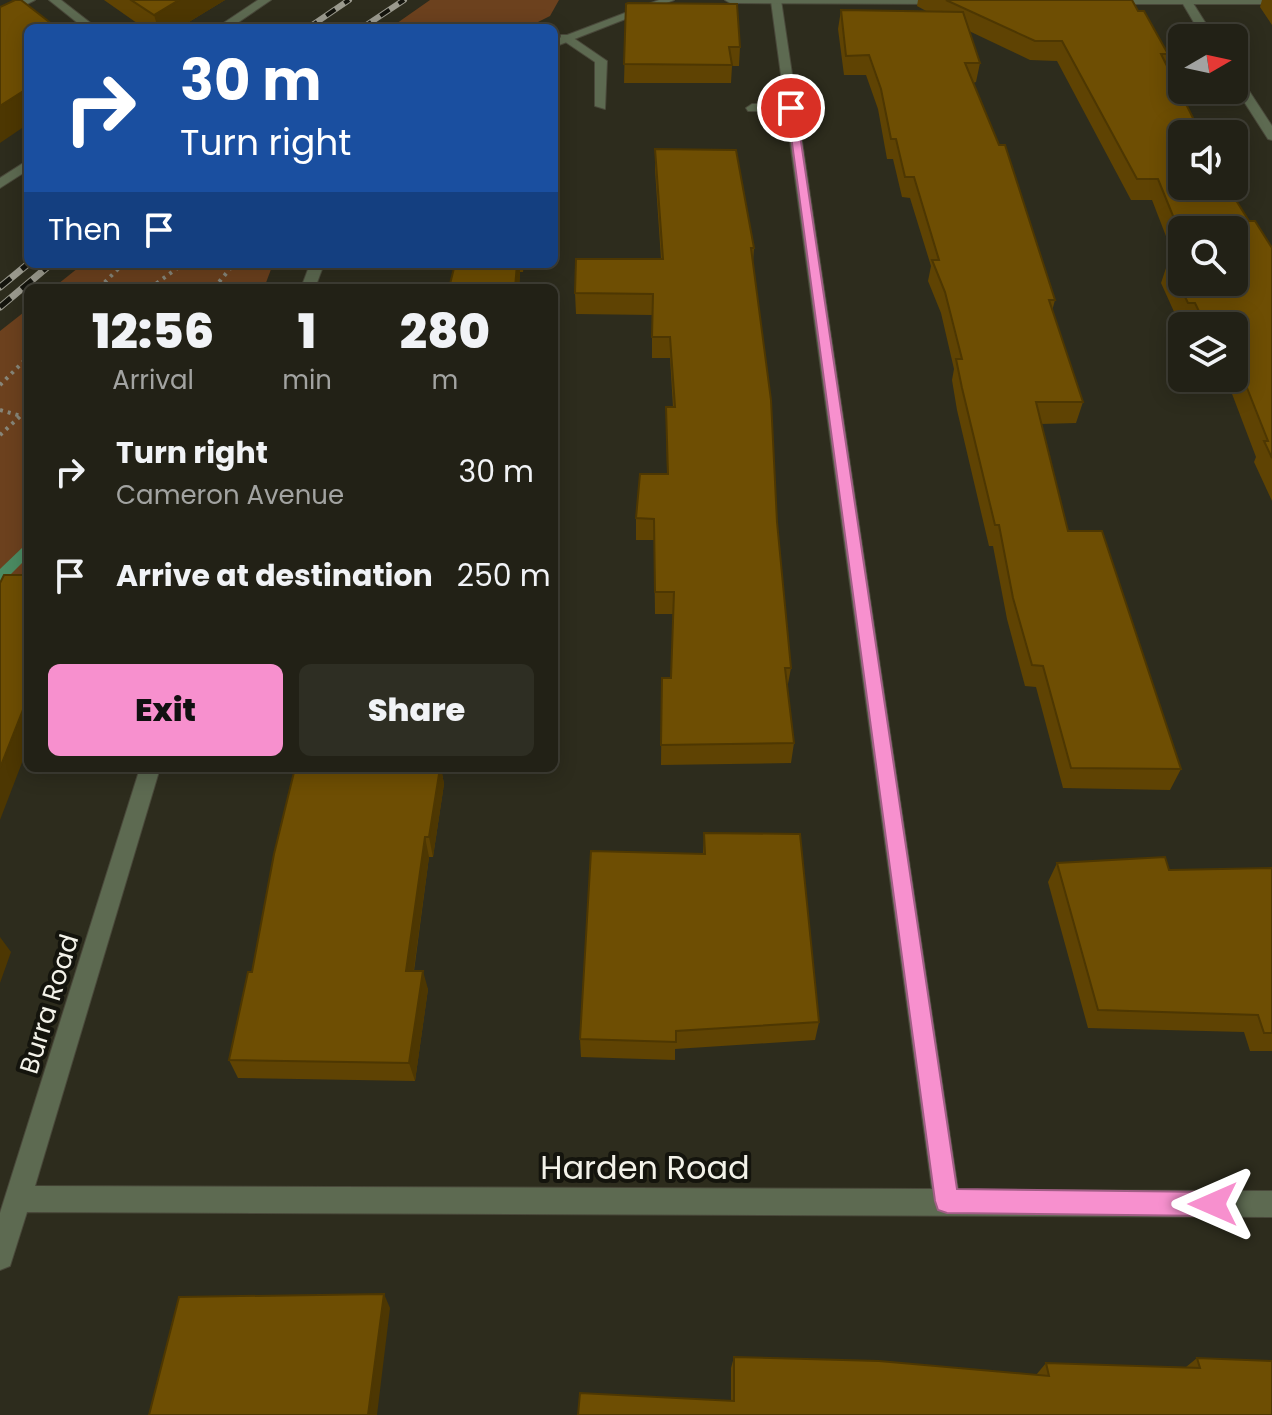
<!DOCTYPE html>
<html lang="en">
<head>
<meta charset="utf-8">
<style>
  :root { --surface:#222116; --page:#2e2e23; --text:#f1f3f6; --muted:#a2a3a1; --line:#3f3e35; --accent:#f790ce }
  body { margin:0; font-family:Poppins,sans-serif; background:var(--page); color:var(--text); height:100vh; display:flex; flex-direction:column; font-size:30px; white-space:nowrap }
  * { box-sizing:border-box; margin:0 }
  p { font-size:26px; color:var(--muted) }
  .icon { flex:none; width:44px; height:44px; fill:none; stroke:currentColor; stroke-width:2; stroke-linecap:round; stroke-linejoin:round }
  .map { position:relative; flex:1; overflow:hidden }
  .panel { position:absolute; left:24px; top:284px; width:534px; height:488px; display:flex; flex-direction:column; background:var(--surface); border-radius:12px; box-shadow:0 4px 20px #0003,0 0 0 2px var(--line) }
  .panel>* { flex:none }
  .banner { position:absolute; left:24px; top:24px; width:534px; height:244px; border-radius:12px; box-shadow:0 4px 20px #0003,0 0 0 2px var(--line); background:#1a4fa0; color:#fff; overflow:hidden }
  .needle { width:52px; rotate:81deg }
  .controls { position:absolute; left:1168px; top:24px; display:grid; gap:16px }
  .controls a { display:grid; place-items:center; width:80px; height:80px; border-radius:12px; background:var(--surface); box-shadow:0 4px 20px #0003,0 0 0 2px var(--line); font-size:40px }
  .pin { position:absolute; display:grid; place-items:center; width:68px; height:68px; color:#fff; margin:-34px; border:4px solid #fff; border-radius:50%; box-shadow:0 2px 8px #0007 }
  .me { position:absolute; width:88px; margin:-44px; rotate:270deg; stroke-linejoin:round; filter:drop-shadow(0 0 6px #0008) }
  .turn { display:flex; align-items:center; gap:28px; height:168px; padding:0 24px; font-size:36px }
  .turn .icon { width:104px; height:104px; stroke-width:2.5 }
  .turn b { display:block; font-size:56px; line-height:68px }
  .then { display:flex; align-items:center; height:76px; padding:0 24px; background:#0003; gap:16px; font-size:30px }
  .eta { display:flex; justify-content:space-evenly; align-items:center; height:136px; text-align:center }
  .eta b { font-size:48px; font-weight:800; line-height:56px }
  .cta { display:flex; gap:16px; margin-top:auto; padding:16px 24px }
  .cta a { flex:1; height:92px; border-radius:12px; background:var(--accent); color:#111; font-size:32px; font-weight:800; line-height:92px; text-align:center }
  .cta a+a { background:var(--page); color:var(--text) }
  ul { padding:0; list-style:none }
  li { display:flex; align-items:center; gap:24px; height:104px; padding:0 24px }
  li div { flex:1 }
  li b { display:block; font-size:30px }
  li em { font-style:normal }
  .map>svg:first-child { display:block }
  .green { fill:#6c411e }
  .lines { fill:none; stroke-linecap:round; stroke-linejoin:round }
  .stream { fill:#4b8b62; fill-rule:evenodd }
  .service-casing { stroke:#49483a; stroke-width:2 }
  .minor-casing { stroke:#49483a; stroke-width:2 }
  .tertiary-casing { stroke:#49483a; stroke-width:2 }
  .path { stroke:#878679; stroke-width:4; stroke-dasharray:3 5; stroke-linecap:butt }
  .service { fill:#5d6a51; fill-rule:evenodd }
  .minor { fill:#5d6a51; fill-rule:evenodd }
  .tertiary { fill:#5d6a51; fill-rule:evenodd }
  .rail-far1-casing { stroke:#9b9a8e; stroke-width:6 }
  .rail-casing { stroke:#9b9a8e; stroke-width:7 }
  .rail-far1 { stroke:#14140d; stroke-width:4; stroke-dasharray:11; stroke-linecap:butt }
  .rail { stroke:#14140d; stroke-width:5; stroke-dasharray:14; stroke-linecap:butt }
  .wall { fill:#5f4303; fill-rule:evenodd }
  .shaded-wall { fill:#4d3702 }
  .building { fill:#6e4e03; stroke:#4d3702; stroke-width:2 }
  .route { fill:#f790ce; stroke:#a15e86; stroke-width:2 }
  .labels { text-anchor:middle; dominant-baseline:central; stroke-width:8; stroke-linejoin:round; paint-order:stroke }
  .street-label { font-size:26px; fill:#f3f2e9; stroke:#14140d }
  .near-street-label { font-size:32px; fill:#f3f2e9; stroke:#14140d }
</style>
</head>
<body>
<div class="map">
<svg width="1272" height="1415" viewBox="0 0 1272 1415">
  <rect width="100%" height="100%" fill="#2d2c1d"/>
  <path class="green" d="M430,0h129l-9,16 -24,12h-136z
    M83,264h190l-9,24h-211z
    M28,309v295l-28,29v-302z"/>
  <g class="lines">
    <path class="stream" d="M28,545v12l-23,23 -5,2v-13l24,-23z"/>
    <g class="service-casing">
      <path id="service" d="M561,35h8l38,26 -2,48 -10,-3v-44l-34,-23z
        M752,104h39l6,4 -6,4 -43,-1 -2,-3z"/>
    </g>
    <g class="minor-casing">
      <path id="minor" d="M21,0h14l-35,18v-7z
        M659,0h15l-120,47v-7z
        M781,0l177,1190 314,1v26l-1245,-5 -17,54 -10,4v-57l140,-445h20l-125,418 897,3 -161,-1188z
        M1181,0h91v4h-86z
        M310,264h14l-9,24h-14z"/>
    </g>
    <g class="tertiary-casing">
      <path id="tertiary" d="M49,0h12l36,28h-13z
        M258,0h13l-41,28h-14z
        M725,0h222v1l-5,3 -212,-1z
        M1101,0h90l24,38h-12l-20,-34h-77z
        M1234,73l4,1 34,52v14l-4,-1 -34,-53z
        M28,160v10l-28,18v-10z"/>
    </g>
    <path class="path" d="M99,288l24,-24
      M150,288l33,-24
      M214,288l20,-24
      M0,385l28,-28
      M0,410l28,8
      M0,435l28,-26"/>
    <use href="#service" class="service"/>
    <use href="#minor" class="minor"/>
    <use href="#tertiary" class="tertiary"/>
    <g class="rail-far1-casing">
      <path id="rail-far1" d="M308,28l41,-28
        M362,28l42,-28"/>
    </g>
    <g class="rail-casing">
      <path id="rail" d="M0,287l28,-23
        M0,307l51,-43"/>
    </g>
    <use href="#rail-far1" class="rail-far1"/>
    <use href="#rail" class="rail"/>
  </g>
  <path class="wall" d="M104,0h121l-46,28h-35z
    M918,0h214l6,11 30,43 -3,9 17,71 67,87 23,27v253l-18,-39 2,-5 -30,-79h8v-52h-46v-1h-8l-19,-42 7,-21h8l-24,-62h-21l-74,-139 -27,-1 -61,-29 11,32 -4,19 -3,1 82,217 -3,11 31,91 -7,21 -35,1 27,107 113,238 -11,21 -107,-2 -27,-101 -11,-1 -18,-67 -14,-73h-4l-32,-136 -5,-30 2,-11 -13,-56 -13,-32 3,-15 -21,-68 -8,-1 -9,-38h-6l-9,-50 -12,-34h-22l-6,-46 3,-19 87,2 -11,-6zM1182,230l52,52h-52z
    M1262,0h10v25l-12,-18z
    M626,4l114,43 -1,19h-7l-1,17h-107z
    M655,149l99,99 -1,15 38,405 -4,21 7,54 -3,20 -130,2 1,-87h9l3,-64h-19l-1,-74h-18v-22l31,-44 -1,-67h7l-3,-49h-18v-43l-76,-1 -1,-21 86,-34 -6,-89z
    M455,264h69l-1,8h-3l-1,16h-70z
    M295,768h146l3,16 -11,73h-4l-15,114 14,18 -13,92 -177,-3 -9,-18 23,-88z
    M704,833l115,189 -4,18 -140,9v11l-94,-3 -1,-18 123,-185z
    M1057,863l112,7 103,-2v183h-22l-6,-19 -156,-4 -40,-146z
    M734,1357l302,18 10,-12 140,4 11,-9 75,57 -541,-15v-32z"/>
  <path class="shaded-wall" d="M179,0h46l-46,28h-21l-4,-13z
    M555,59l1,20 -2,20v-28z
    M28,88v36l-28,19v-37z
    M517,264h2l1,8 -1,16h-4z
    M28,697v50l-28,73v-52z
    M440,768h1l3,16 -11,73 -4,-20z
    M425,837l4,20 -18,133 -5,-19z
    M0,937l11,15 -11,31z
    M423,971l5,18 -13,92 -6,-18z
    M384,1294l6,14 -13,107h-9z"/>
  <path class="building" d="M15,0h6l36,28h-29v60l-28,18v-99z
    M131,0h48l-25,15z
    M946,0h186l6,11h6l24,43h-7l40,80h-19v52h45l22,35h6l17,27v210l-8,-17h4l-34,-86v-29h-28l-11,-23h-7l-20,-41h14v20h52v-52h-52v8l-24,-59h-21l-75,-138h-27z
    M628,3l109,1 3,43h-11l3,18 -108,-1 2,-60z
    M841,10l122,2 17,51h-15l34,82h6l50,155h-6l34,102h-47l32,129h34l79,238 -110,-1 -28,-102 -11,-1 -19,-67 -14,-73h-4l-33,-137 -6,-29h6l-17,-67 -13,-32h7l-25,-83h-9l-9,-38h-5l-10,-50 -12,-34 -23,1z
    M655,149l81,1 18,98h-3l20,152 6,122 14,146h-6l9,75 -133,2 1,-67h9l3,-86h-19l-1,-73 -18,-1 4,-44h28l-2,-67h9l-5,-70h-18l1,-43 -78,-1 1,-34h87z
    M455,264h62l-2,24h-66z
    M4,575h24v122l-28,71v-185z
    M295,768h145l-11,69h-4l-19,134h17l-14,92 -180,-3 19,-88h4l22,-118z
    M704,833l96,1 19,188 -143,9v11l-96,-3 11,-188 114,3z
    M1165,857l4,13 103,-2v165h-8l-6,-18 -160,-5 -41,-147z
    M384,1294l-16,121h-219l30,-118z
    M734,1357l145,4 170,15 -3,-13 154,5 -3,-10 75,3v54h-694l2,-22 154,8z"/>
  <path class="route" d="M787,106l9,2 161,1081 256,3 8,3 4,9 -4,8 -8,4 -266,-3 -9,-3 -3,-9z"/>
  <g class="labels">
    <g class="street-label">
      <text transform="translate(49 1004) rotate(-73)">Burra Road</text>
    </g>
    <g class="near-street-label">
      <text x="645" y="1167">Harden Road</text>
    </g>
  </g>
</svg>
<div class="controls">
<a><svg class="needle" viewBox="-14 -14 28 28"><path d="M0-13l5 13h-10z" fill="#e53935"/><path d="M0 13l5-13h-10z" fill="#a2a3a1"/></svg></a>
<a><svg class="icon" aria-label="sound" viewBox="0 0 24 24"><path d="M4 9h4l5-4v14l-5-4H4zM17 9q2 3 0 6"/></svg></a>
<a><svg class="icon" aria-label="search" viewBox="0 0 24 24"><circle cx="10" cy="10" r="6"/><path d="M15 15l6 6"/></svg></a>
<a><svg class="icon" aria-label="layers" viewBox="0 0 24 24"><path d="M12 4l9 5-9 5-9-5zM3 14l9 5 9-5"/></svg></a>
</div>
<div class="pin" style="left:791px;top:108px;background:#d93025"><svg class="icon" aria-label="arrive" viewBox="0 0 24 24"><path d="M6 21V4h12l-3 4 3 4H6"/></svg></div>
<svg class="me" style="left:1213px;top:1204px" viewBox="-20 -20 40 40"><path d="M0-17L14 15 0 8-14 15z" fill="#f790ce" stroke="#fff" stroke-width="4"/></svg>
<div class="banner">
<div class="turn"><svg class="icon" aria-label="right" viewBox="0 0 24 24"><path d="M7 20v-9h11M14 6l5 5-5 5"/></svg><div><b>30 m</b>Turn right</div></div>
<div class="then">Then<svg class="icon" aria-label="arrive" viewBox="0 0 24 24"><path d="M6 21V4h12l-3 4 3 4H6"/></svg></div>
</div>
<section class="panel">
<div class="eta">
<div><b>12:56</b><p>Arrival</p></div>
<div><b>1</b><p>min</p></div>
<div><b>280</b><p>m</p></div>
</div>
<ul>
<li><svg class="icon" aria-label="right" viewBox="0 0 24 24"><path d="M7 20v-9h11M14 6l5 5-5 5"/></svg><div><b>Turn right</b><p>Cameron Avenue</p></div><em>30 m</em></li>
<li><svg class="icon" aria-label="arrive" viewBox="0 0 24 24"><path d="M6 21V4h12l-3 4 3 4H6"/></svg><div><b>Arrive at destination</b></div><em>250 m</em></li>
</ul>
<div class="cta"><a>Exit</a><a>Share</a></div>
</section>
</div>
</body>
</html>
